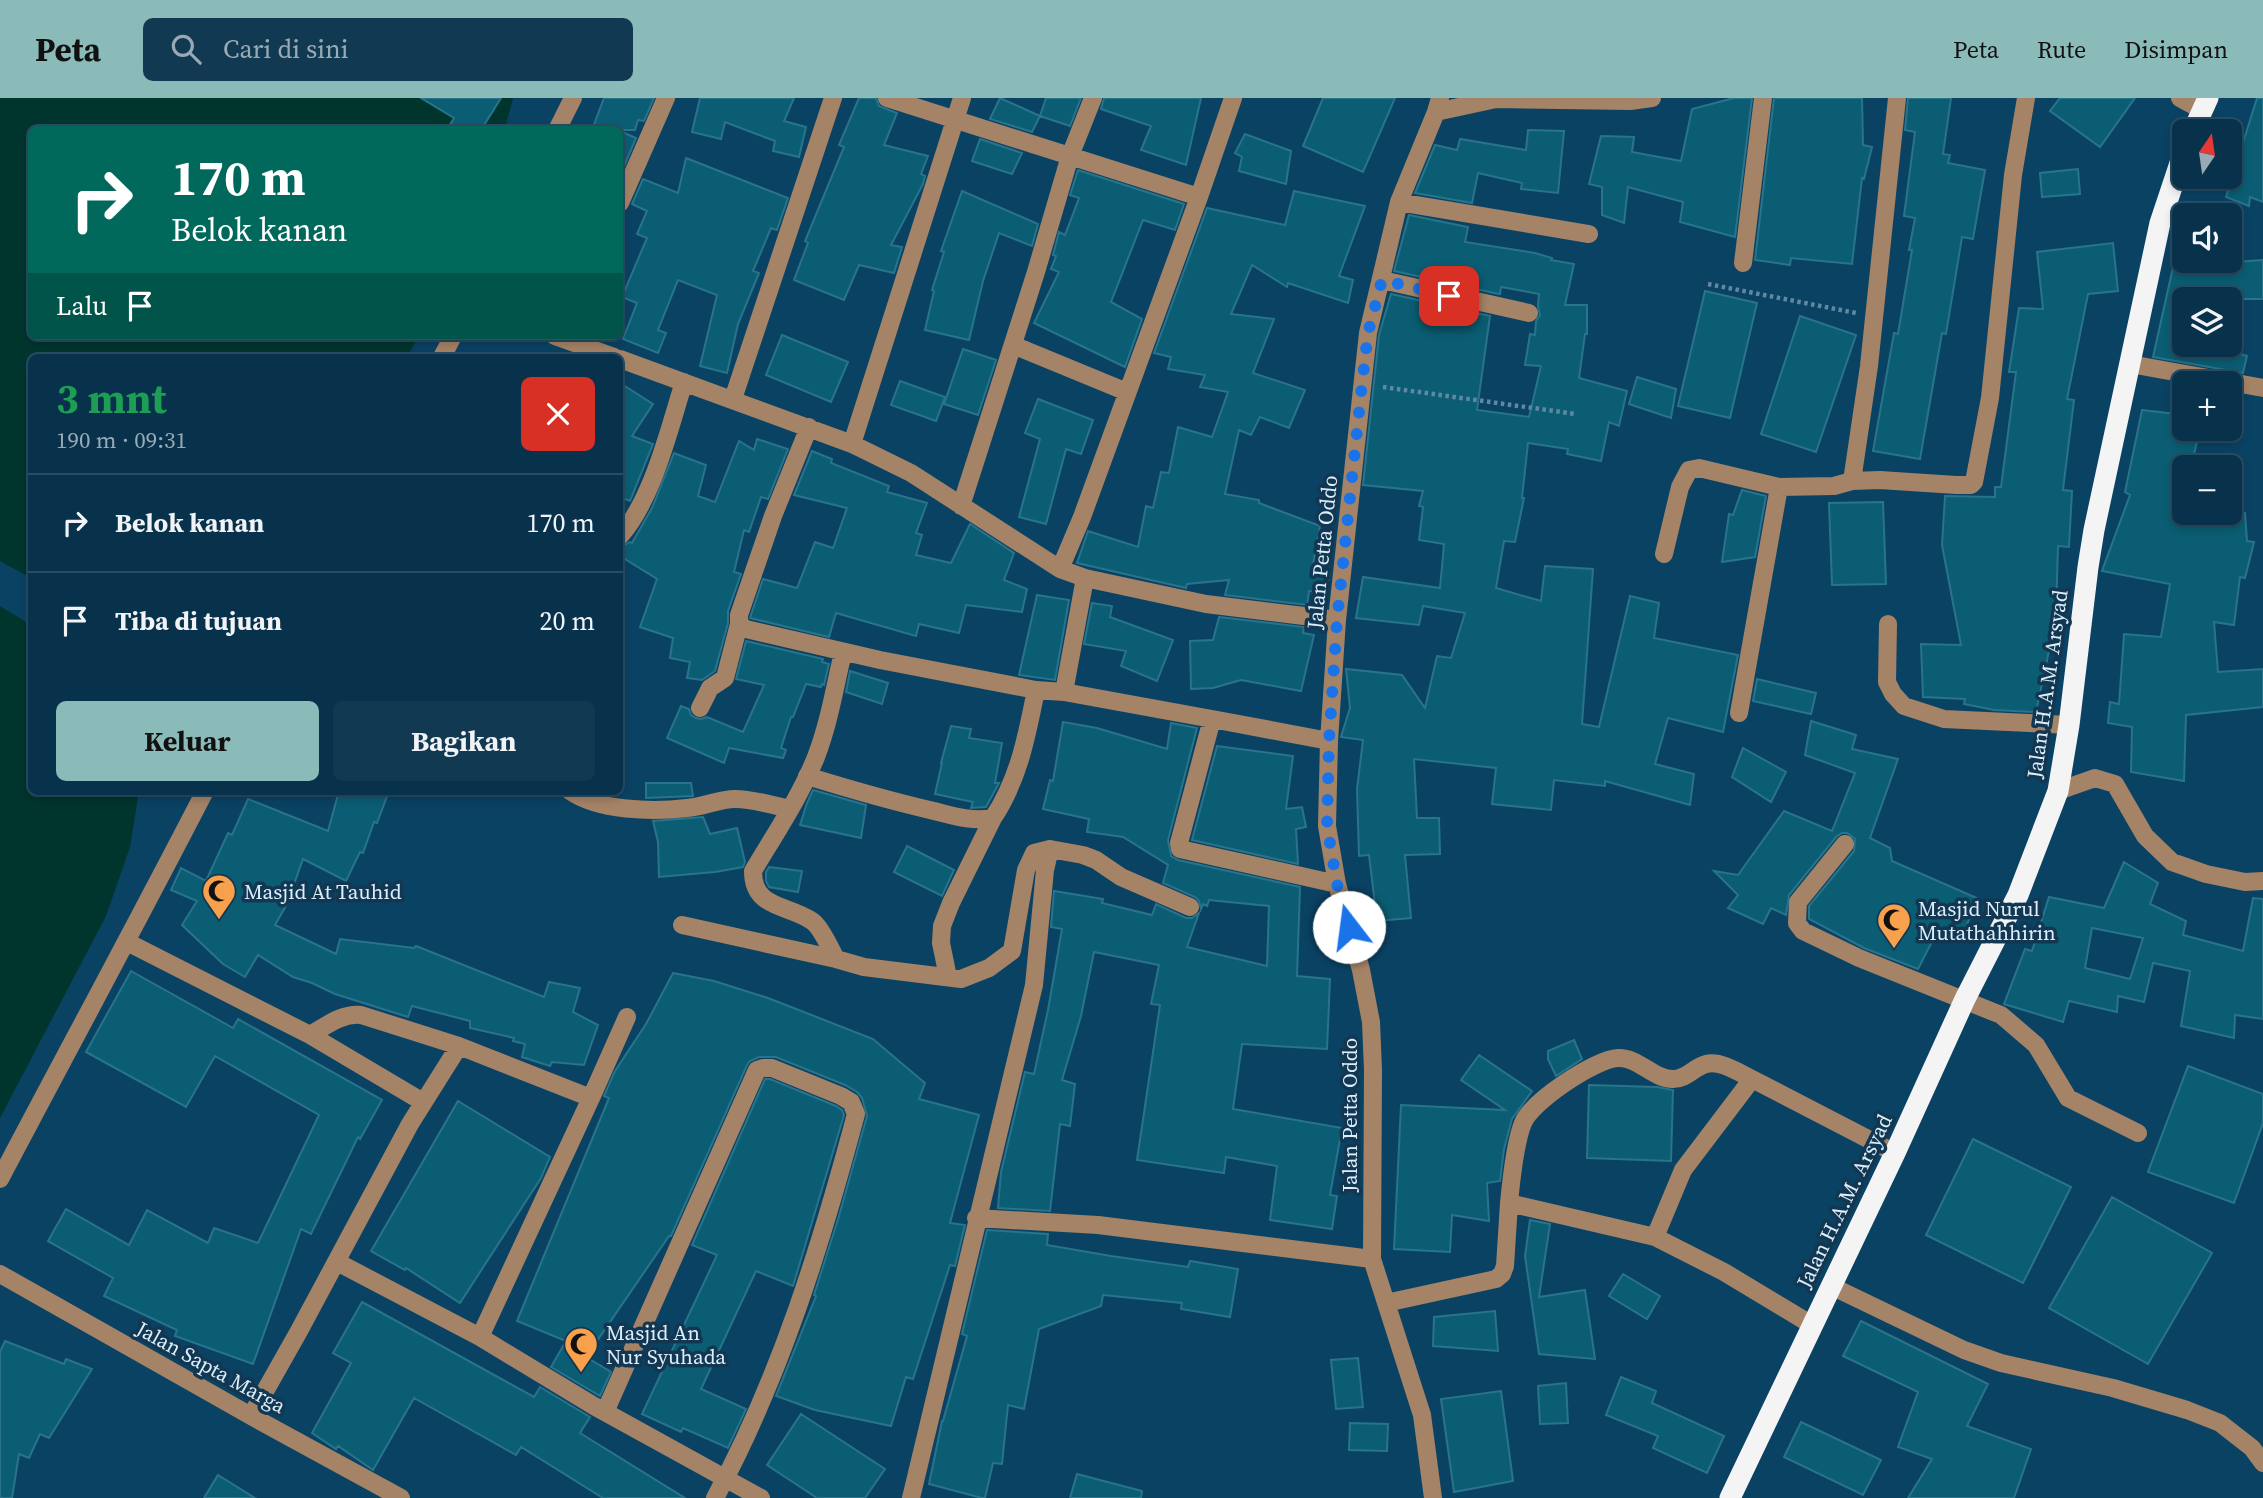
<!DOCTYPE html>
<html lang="id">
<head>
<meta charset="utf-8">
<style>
  :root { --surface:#08324b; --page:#113a52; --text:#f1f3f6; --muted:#98aab5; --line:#294d63; --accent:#8bbbb9 }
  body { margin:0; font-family:"Source Serif 4",serif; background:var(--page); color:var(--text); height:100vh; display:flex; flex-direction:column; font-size:26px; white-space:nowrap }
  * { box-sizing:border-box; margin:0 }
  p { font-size:23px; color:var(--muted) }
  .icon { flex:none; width:38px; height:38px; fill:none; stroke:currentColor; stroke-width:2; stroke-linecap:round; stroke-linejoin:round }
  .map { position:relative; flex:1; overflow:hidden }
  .sheet { position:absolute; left:28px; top:256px; width:595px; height:441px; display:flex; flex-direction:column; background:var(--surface); border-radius:10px; box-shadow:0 4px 10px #0003,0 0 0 2px var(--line) }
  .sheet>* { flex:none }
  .banner { position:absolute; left:28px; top:28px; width:595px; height:214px; border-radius:10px; box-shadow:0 4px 10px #0003,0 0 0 2px var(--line); background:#00695c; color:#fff; overflow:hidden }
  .needle { width:46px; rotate:13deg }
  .controls { position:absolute; left:2172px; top:21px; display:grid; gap:14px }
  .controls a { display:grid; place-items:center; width:70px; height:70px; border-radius:10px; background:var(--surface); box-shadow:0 4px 10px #0003,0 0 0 2px var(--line); font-size:35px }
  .pin { position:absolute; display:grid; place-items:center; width:60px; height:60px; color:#fff; margin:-30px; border-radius:14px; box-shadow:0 4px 10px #0006 }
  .me { position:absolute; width:77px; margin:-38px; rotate:345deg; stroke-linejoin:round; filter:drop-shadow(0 0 5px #0008) }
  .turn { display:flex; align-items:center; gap:24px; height:147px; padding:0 28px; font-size:32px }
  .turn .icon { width:91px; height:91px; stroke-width:2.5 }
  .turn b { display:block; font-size:49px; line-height:60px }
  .then { display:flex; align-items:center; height:66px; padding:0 28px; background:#0003; gap:14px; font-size:26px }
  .round { display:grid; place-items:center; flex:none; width:74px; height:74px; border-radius:10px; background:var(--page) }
  .headline { display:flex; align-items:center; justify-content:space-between; height:119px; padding:0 28px }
  h1 { font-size:42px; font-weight:700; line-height:52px; color:#1e9e55 }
  .cta { display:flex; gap:14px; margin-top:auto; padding:14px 28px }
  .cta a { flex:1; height:80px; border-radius:10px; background:var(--accent); color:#111; font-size:28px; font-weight:700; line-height:80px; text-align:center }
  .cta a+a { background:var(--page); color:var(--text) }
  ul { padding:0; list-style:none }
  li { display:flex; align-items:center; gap:21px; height:98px; padding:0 28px; border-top:2px solid var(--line) }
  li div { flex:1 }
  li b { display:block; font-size:26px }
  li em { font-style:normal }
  header { display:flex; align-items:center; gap:42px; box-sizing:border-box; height:98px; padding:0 35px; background:var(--accent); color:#111 }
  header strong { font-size:33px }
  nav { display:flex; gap:38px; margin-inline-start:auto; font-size:24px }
  .search { width:490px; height:63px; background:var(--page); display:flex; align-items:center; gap:18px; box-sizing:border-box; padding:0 24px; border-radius:10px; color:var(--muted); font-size:26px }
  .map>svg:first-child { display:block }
  .water { fill:#00352e }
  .pier { fill:#0a4264 }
  .building { fill:#0b5d73; stroke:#29748b; stroke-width:2; fill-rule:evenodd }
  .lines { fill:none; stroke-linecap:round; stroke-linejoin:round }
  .path { stroke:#5f88a3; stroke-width:4.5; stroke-dasharray:3.5 3.5; stroke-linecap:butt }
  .minor { stroke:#a58366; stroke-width:18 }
  .highway { stroke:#f4f4f4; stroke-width:21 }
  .route { stroke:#1a73e8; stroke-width:12; stroke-dasharray:0 21.6 }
  .labels { text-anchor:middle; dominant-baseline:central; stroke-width:7; stroke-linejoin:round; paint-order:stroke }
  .street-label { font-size:21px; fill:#daeefd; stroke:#133750 }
  .poi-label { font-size:21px; fill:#daeefd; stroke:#133750; text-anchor:start }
</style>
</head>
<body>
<header>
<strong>Peta</strong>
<div class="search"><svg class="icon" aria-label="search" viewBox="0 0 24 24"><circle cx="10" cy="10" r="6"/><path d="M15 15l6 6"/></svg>Cari di sini</div>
<nav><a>Peta</a><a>Rute</a><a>Disimpan</a></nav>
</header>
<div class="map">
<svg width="2263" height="1400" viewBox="0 0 2263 1400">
  <rect width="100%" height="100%" fill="#0a4264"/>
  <path class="water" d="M0,0h513l-8,31 -473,1v206h387l-12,21h-375v434h107l-9,56 -24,69 -106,202z"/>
  <path class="pier" d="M0,463l31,17v47l-31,-19z"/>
  <path class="building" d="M421,0h80l-20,32h-34l7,-12z
    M604,0h50l-10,23 -6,-1 -3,10h-43z
    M700,0h94l-10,23 22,6 -7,30 -26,-6 2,-10 -50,-19 -4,17 -29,-7z
    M859,0h17l3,8 18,7 -13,32 44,11 -7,18 4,2 -2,8 -32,61 11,2 -8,26 -35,-8 -15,35 -50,-20 14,-37 -3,-2 39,-94 -5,-2z
    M1000,0l40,18 -8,16 -42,-13z
    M1046,0h35l-11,28 -30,-10z
    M1104,0h97l-15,67 -45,-15 10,-24 -50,-17z
    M1323,0h72l-32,74 -60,-26z
    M1734,0h18l-17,139 -55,-15 3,-20 -55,-15 -4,36 -22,-8v-28l-13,-3 12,-48 33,1 -2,15 49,9 11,-52z
    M1774,0h88l1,47 9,2 -8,32 -2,-1 -10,86 -61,-6 -1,7 -35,-5z
    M1908,0h43l-8,56 7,1 -2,8 37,7 -12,69 -11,-2 -16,97 -4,-1 -22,126 -47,-8 21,-118 4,1 14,-84h-3l6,-32 -11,-2 11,-84 -10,-2z
    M2060,0h75l-35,49 -50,-36z
    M2257,0h6v104l-13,-5 -1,9 -23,-9z
    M1528,32l36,1 -6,62 -37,-4 1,-6 -44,-10 -6,30 -57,-10 20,-48 22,5 3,-11 66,11z
    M620,33l16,7 -16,38z
    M1245,36l46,17 -5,33 -47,-13 3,-14 -7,-4z
    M980,41l42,14 -10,21 -40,-13z
    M686,60l102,40 -11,32 -6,-2 -18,43 6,2 -21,51 -11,49 -27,-7 17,-71 -39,-15 -20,50 8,3 -8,20 -35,-14 14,-36 -15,-6 25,-59 -10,-4 10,-23 -15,-7 11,-25 35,14z
    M2078,71l2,25 -38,3 -2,-24z
    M1078,72l106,34 -9,26 -32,-10 -32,82 31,17 -17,48 -91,-44 25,-51 -8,-3 5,-13 -3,-1 6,-23 6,3 14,-37 -9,-3z
    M962,93l76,33 -6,22 -33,-13 -16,48 -14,59 -44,-10 9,-39 -2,-1 12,-38 -3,-1z
    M1294,93l71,15 -26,70 14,4 -5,23 -60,-20 -1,4 -35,-22 -21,49 43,5 -21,54 52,17 -16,38 -29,-11 -9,18 -12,-5 -14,64 34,6v3l61,23 -8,44 18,3 -5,20 -16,-2 -2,14 -82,-10 4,-15 -42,4 -1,4 -109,-25 11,-32 50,16 8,-41 7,2 8,-36 8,1 9,-46 34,10 16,-45 -28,-5 5,-12 -37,-6 3,-12 -17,-4 53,-145 78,17z
    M1409,117l59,12 -3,15 70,11 17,5 -1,2 23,4 -9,41h22v29h-2l-6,44 48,13 -8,35 -10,-4 -8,39 -34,-7 1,-5 -40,-6 -6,55h2l-9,44 -11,-1 -8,47 45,13 4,-35 48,3 -11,155 17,3 31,-131 29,7 -5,35 84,17 -15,77 -55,-14 -13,46 39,10 -4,31 -85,-24v5l-51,-6 -3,30 -59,-6 4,-36 -82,-9 3,59h22l1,36 -35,1 6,63 -34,3 -8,-66 -10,1 -2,-67 6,-49 -22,-3 9,-29 -4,-39 56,6 23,33 12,-52 14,2 14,-45 -42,-7 -4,19 -63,-7 7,-41 77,11 4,-44 -25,-4 4,-33 -4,-1 4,-15 -60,-6 16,-150 12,-41 99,22 -13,94 52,7 12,-51 -16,-1 5,-31 5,1 1,-14 4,-6 -2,-9 1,-12 -38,-7 -1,7 -6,-1 -100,-22z
    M2113,145l5,48 -30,3 -21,105 7,1 -11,90 9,1 -3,56 -11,-1 -3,100h-5l-14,66 -42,-2 -30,-6 1,-5 -42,-2 -2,-53 40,1 -19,-100 3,-49 50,1v-10h6l15,-115h-7l10,-64 24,1 -6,-57z
    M2175,160l9,1v2h51v1l28,-2v39h-79v46h47v6l16,5 -4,17 -90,-16z
    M1705,193l52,12 -27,115 -52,-12z
    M1800,218l56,19 -40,117 -55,-18z
    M782,237l66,27 -17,40 -65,-27z
    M963,251l33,11 -18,55 -34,-11z
    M1637,279l39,12 -5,29 -42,-14z
    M900,283l45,16 -9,24 -45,-16z
    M620,285l33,21 -21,32 21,8 -23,57 -10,-4z
    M1038,301l55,21 -12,34 -15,-5 -20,75 -27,-7 21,-78 -15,-6z
    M2142,312l42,5v14h16l-9,38h-7v46h61l2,28 7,1 -9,36 -5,-1 -6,48 -20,-3 4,50 45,-3v38l-77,8 -2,66 -53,-9 1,-45 -24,-4 2,-21 9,2 5,-70 37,3 9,-53 -68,-13 28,-76 -5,-3z
    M757,341l31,10 -20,50 -7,-2 -12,35 -5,-2 -10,42 7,2 -13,37v12l-13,48 -13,9 -15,-2 3,-16 -20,-4 3,-20 -33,-11 17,-48 -37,-23v-9l10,-5 2,1 20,-35 22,-55 32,12 -8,31 17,6 24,-61 15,9z
    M812,353l20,8 -1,4 58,23 -2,6 40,11 -11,30 6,2 -6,20 35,8 19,-39 44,29 -10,27 23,9 -5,23 -56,-7 -7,28 -40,-9 -3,12 -80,-23 -7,24 -79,-19 13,-39 34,9 18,-46 18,6 14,-40 -53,-13z
    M1742,392l24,6 -11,61 -33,5 7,-48 4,1z
    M1883,404l3,82 -54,1 -3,-82z
    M1037,497l32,5 -14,80 -36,-5z
    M1092,505l20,3 -2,11 63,23 -16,41 -36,-15 5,-15 -42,-7z
    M1219,519l85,10 -1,6 11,2 -13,56 -60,-11 -28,8 -22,1 -1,-48 23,-1z
    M746,543l77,18 -1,3 7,2 -5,21 -2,-1 -1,3 -15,-3 -13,33h-2l-10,31 5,2 -3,8 -54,-10 -5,15 -57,-25 14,-32 8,3 2,6 5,3 5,1 6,-2 36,15 21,-47 -28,-6z
    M850,573l38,12 -6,21 -36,-12z
    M1757,581l59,14 -5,21 -58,-13z
    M1811,623l45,14 -4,14 46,10 -28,79 20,10 2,13 87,38 -19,40 -21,-11 -21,41 -54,-21 -55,-29v-13l45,-55 1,-12 -8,-6h-5l-6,4 -47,58 -3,20 -15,-7 -8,16 -35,-16 10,-13 -24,-24 24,4 46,-64 48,20 23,-58 -50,-18z
    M1063,624l34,6 70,21 4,-26 26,5 -29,112 3,16 7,4 122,27 -3,89 33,3 -3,70 -85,-5 -9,65 109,19 -12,67 7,1 -5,33 -62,-9 7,-54 -51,-9 -2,16 -87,-13 23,-155 -9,-1 8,-39 -65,-13 -13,64 -19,64 13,4 -5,42 -10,-2 -10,87 -52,-3 3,-36 24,-100 9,2 14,-64 14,-81 -11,-2 3,-36 49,8 -1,4 50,12 4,-11 30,14h6l7,-5 -12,34 80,19 2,-60 -60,-6 -2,6 -4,-2 -2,5 -2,-8 -4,-4 -32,-14 5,-18 -45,-28 -36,-5 2,-13 -46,-10 7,-29 3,1z
    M951,628l20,3 -2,9 33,5 -7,40h4l-13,24 -15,1 2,-6 -38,-8 7,-31h-1z
    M1217,648l76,10 -7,53 16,-2 4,20 -10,2 2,35 -106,-24z
    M1743,650l43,24 -15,30 -39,-25z
    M646,685h45l2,13 -47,2z
    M813,692l53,15 -5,33 -61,-13 7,-22z
    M339,693h50l-12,32 -3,-1 -11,31 -3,-1 -14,29 -43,-22 -16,45 -12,21 61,29 4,-15 74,9 2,-2 128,51 5,-15 31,6 -7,24 25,13 -14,40 -32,-3 -2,4 -28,-9 3,-13 -12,-3 1,-3 -44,-10v-7l-58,-15 -4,11 -73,-23 -23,-11 -19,-6 -35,-22 -13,22 -22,-13 -41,-39 15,-24 -26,-11 10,-22 25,13 22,-48 4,2 16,-36 80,32z
    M703,719l7,17 27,-6 8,34 -2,5 -28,5 -56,5 -1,-35 -5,-21z
    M907,748l47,24 -12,26 -48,-24z
    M2124,764l34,21 -8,21 36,17 -3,14 60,16 10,-53 10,1v120l-28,-4 -1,23 -53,-12 9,-55 -37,-8 -9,39 -26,-6 -1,16 -48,-11 -6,21 -59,-18 21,-55 7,2 17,-54 55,11zM2092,830l51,10 -13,41 -45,-11z
    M769,769l33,4 -4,21 -29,-5 -3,-6v-9z
    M131,873l102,57 5,-9 144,81 -22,39 -2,-2 -47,97 -10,-5 -48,135 -78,-28 2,-6 -73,-34 9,-18 -65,-37 18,-32 63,36 18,-35 61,33 6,-15 44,15 61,-128 -104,-59 -29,51 -100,-55z
    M673,875l41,8 54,17 105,41 52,44 -6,16 60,16 -29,108 15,2 -10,41 -5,-1 -37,114 -7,-2 -15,49 -76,-16 -39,-14 40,-100 -2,-1 25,-79 28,-100 -5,-18 -5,-6 -12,-7 -69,-28h-17l-9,4 -3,4 -76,171h-2l-83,121 25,15 -11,24 -49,-29 15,-26 -49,-20 92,-223 -5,-2 11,-25 31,-47z
    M1574,942l8,19 -26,17 -8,-17v-8z
    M1479,957l53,36 -20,28 -8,30 -4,32 -13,2 2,38 -37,-6 -2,37 -56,-3 7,-144 104,5 -44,-30z
    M2188,968l75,28v29l-29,80 -86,-31z
    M765,981h5l66,27 6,4 2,5 -51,171 -37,-15 -55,118 45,20 -18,39 -45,-20 -2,4 -39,-18 75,-159 -25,-10z
    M1589,987l68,2 16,3 -2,71 -84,-3z
    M458,1003l92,56 -9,21 -81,125 -54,-35 -1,2 -34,-19z
    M1973,1041l98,48 -48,96 -97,-48z
    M2112,1099l100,56 -64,111 -99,-56z
    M1530,1122l20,4 -11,73 46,-7 10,69 -56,-5 -14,-98z
    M987,1132l61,4 -1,11 64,11 77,11 2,-6 48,8 -8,48 -49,-8 1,-6 -79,-8 -2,11 -62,23 -15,80 -16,-4 -6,59 -9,-1 -8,35h-3l-53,-14 13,-63h1l24,-85 -5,-2z
    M1623,1176l37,22 -13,23 -38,-23z
    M362,1204l172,95 6,-10 50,30 -10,16 105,65h-82l-82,-51 -5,8 -102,-57 -41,72 -35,-24 -2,3 -24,-16 39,-70 -18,-10z
    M1495,1213l3,40 -65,-5 1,-29z
    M1861,1223l127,63 -21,42 64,23 -17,49h-106l24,-39 -34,-12 20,-55 -75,-36z
    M5,1243l59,23 2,-5 26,10 -43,69 -9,-4 -11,24 -10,-4 -7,44h-12v-146z
    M1358,1260l5,49 -27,2 -5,-49z
    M1621,1279l35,14 -4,12 72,33 -17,37 -54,-25 5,-12 -52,-21z
    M1566,1285l2,40 -28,1 -2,-38z
    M1501,1293l12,90 -59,11 -13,-93z
    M801,1316l84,55 -20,29h-48l-50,-33z
    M1801,1324l80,38 -18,35 -79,-38z
    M1350,1325l38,1 -1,27 -38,-1z
    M1077,1376l65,17 -1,7h-71z
    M218,1377l37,23h-51z"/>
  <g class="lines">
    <path class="path" d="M1708,186l148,29
      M1383,289l193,27"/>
    <path class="minor" d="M887,0l312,99
      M2180,0l22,12
      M1436,14l60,-13 134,2 22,-3
      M557,32l16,-32
      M1399,104l190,32
      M620,105l46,-105
      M1743,165l20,-165
      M1382,182l147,33
      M555,238l59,21
      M1013,247l114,47
      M442,259l11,-21
      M620,261l232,85 59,29 149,96 25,9 121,26 131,16
      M2130,266l133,24
      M733,301l100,-301
      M809,329l-36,89 -34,99v9l7,5 134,31 156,30 28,2 148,27 -33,124 1,6 157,35
      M852,346l110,-346
      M1852,383l17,-115 28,-268
      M961,408l75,-234 34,-116 23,-58
      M620,438c33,-37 49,-107 64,-154
      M1664,456l16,-67 9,-17 10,-2 80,19 55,-1 18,-5 28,-1 76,5h15l3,-3 16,-84 23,-223 13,-77
      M1060,471l22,-52 117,-320 34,-99
      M1888,526l-1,58 6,12 11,12 40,13 125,6
      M843,554c-8,35 -14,71 -27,105 -16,40 -41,77 -63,114 0,38 34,33 59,50 8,5 19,28 24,38l28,8 97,12 28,-11 23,-17 14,-81 8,-17 16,-4
      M1064,594l21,-114
      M700,610l10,-20 15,-10 14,-54
      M1739,615l40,-226
      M1212,621l117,22
      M807,678c42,13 84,25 127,35 20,5 38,11 59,7 26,-39 34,-83 43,-128
      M570,693c28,20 83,21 117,17 16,-1 32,-9 48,-9 18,0 37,6 54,10
      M2058,693l37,-13 20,6 30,52 27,26 34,12 39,8 18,-1
      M1845,746l-47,58 -1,21 6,8 56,27 142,57 35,30 32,53 70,35
      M682,827l154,34
      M127,844l183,93c16,-9 32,-22 51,-20l98,31 132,52 36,-81
      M948,879l-7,-34 1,-17 9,-23 42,-85
      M310,937l113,67
      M0,1081c68,-129 138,-258 205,-388
      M976,1120l122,7 274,34
      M1655,1139l28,-67 69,-91
      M337,1164l143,75 114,69 167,92
      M0,1176l251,142 150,82
      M1831,1188l133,64 37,13 112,25 74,22 33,13 32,25 11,15
      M1386,1205l110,-24 6,-5 3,-8 4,-63
      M1812,1227l-88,-53 -69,-35 -146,-34c2,-21 6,-61 14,-80 8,-21 72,-64 95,-65 20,-1 35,21 55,21 14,0 21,-12 33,-15 14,-4 34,9 46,15l143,74
      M480,1239l111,-239
      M605,1314l152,-342 6,-2h9l69,28 10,6 5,12c-35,131 -76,264 -141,384
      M251,1318l48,-85 111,-207 49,-78
      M911,1400l123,-513 11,-115 5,-21 33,6 13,5 25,17 69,30
      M1433,1400l-11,-83 -50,-156 1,-189 -2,-48 -10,-52 -24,-86 -10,-58 2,-85 8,-121 31,-287 31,-131 37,-90 4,-14"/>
    <path class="highway" d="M2193,33l15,-33
      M1730,1400l165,-345 70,-154 53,-104 40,-104 11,-66 19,-158 6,-37 66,-307 24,-72"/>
  </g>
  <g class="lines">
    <path class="route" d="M1349,829l-12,-43 -10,-58 2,-85 8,-121 25,-236 6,-51 14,-53 67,16"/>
  </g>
  <defs>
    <g id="mosque-pin" transform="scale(1.75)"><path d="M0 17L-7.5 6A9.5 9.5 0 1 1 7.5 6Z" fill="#f8a04b" stroke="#133750"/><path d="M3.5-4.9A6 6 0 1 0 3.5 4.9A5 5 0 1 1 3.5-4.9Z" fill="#111"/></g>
  </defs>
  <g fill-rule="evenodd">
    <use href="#mosque-pin" x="219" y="793"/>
    <use href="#mosque-pin" x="1894" y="822"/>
    <use href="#mosque-pin" x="581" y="1246"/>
  </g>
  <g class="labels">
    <g class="street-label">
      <text transform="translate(1322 454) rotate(-84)">Jalan Petta Oddo</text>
      <text transform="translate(2047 586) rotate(-82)">Jalan H.A.M. Arsyad</text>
      <text transform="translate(1349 1017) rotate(-90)">Jalan Petta Oddo</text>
      <text transform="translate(1844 1103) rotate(-64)">Jalan H.A.M. Arsyad</text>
      <text transform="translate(211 1269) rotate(29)">Jalan Sapta Marga</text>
    </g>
    <g class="poi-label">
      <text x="244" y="793">Masjid At Tauhid</text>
      <text x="1918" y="810">Masjid Nurul<tspan x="1918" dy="24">Mutathahhirin</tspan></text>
      <text x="606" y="1234">Masjid An<tspan x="606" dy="24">Nur Syuhada</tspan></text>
    </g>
  </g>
</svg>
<div class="controls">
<a><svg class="needle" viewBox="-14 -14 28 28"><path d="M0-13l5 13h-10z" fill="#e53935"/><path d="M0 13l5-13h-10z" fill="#98aab5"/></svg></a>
<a><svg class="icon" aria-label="sound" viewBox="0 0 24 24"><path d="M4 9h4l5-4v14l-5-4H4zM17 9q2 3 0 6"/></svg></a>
<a><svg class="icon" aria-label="layers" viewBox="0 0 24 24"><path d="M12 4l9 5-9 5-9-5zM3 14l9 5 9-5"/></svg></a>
<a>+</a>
<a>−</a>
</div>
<div class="pin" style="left:1449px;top:198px;background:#d93025"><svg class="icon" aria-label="arrive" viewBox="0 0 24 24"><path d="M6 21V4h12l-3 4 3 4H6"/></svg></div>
<svg class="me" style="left:1349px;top:829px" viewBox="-20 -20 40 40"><circle r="19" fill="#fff"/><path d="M0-13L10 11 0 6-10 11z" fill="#1a73e8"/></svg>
<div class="banner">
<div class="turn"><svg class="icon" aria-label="right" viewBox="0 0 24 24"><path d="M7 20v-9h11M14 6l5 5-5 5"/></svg><div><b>170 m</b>Belok kanan</div></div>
<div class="then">Lalu<svg class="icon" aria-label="arrive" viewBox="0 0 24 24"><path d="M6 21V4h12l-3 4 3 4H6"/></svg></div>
</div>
<section class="sheet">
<div class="headline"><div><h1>3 mnt</h1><p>190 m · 09:31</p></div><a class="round" style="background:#d93025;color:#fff"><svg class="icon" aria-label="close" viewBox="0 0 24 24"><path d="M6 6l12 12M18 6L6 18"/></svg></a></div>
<ul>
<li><svg class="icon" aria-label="right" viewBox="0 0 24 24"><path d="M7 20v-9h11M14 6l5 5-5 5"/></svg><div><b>Belok kanan</b></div><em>170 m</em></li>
<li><svg class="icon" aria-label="arrive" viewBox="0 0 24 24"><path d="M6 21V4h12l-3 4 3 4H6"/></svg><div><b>Tiba di tujuan</b></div><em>20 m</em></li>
</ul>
<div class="cta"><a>Keluar</a><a>Bagikan</a></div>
</section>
</div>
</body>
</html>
